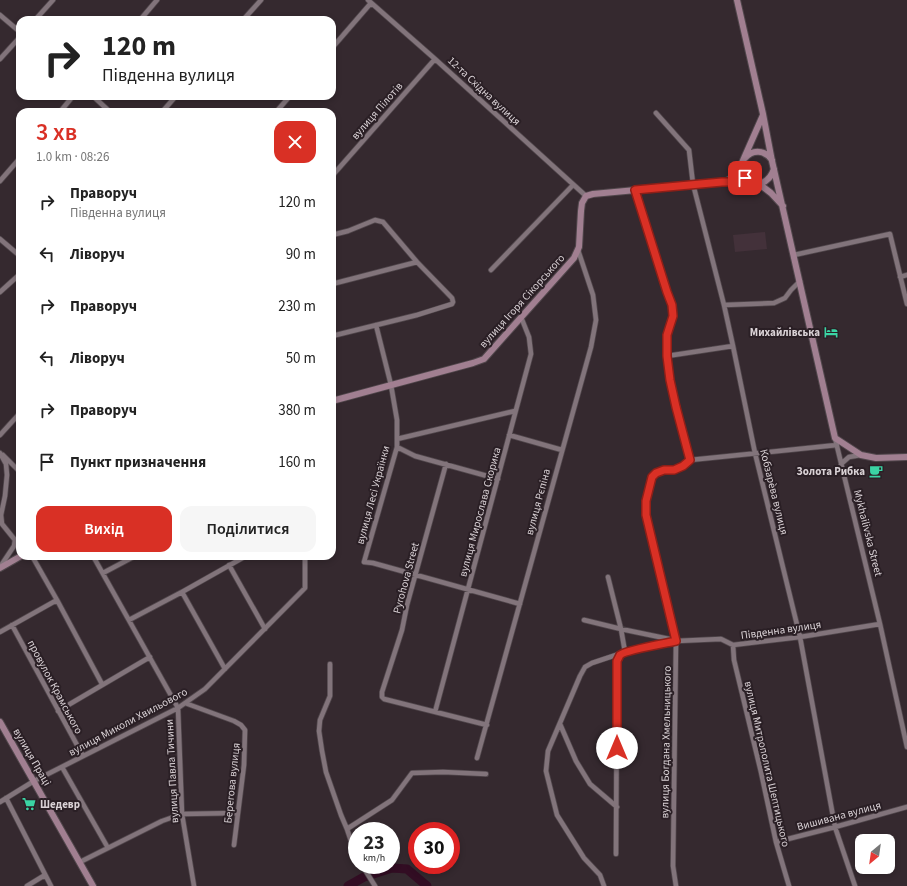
<!DOCTYPE html>
<html lang="uk">
<head>
<meta charset="utf-8">
<style>
  :root { --surface:#fff; --page:#f6f6f6; --text:#222; --muted:#767676; --accent:#d93025 }
  body { margin:0; font-family:"Source Sans 3",sans-serif; background:var(--page); color:var(--text); height:100vh; display:flex; flex-direction:column; font-size:15px; white-space:nowrap }
  * { box-sizing:border-box; margin:0 }
  p { font-size:13px; color:var(--muted) }
  .icon { flex:none; width:22px; height:22px; fill:none; stroke:currentColor; stroke-width:2; stroke-linecap:round; stroke-linejoin:round }
  .map { position:relative; flex:1; overflow:hidden }
  .panel { position:absolute; left:16px; top:108px; width:320px; height:452px; display:flex; flex-direction:column; background:var(--surface); border-radius:12px; box-shadow:0 2px 6px #0003 }
  .panel>* { flex:none }
  .top-card { position:absolute; left:16px; top:16px; width:320px; height:84px; border-radius:12px; box-shadow:0 2px 6px #0003; background:#fff; color:var(--text); overflow:hidden }
  .needle { width:26px; rotate:209deg }
  .fabs { position:absolute; left:855px; top:834px; display:grid; gap:8px }
  .fabs a { display:grid; place-items:center; width:40px; height:40px; border-radius:8px; background:var(--surface); box-shadow:0 2px 6px #0003; font-size:20px }
  .speed { position:absolute; left:348px; top:822px; display:flex; gap:8px; font-size:20px; font-weight:700; text-align:center }
  .speed>* { display:grid; place-content:center; width:52px; height:52px; border-radius:50%; background:var(--surface); box-shadow:0 2px 6px #0003; line-height:1 }
  .speed small { font-size:10px; font-weight:400 }
  .speed .limit { border:6px solid #d22; background:#fff; color:#111 }
  .pin { position:absolute; display:grid; place-items:center; width:34px; height:34px; color:#fff; margin:-17px; border-radius:8px; box-shadow:0 2px 6px #0006 }
  .me { position:absolute; width:44px; margin:-22px; rotate:0deg; stroke-linejoin:round; filter:drop-shadow(0 0 3px #0008) }
  .turn { display:flex; align-items:center; gap:14px; height:84px; padding:0 20px; font-size:18px }
  .turn .icon { width:52px; height:52px; stroke-width:2.5 }
  .turn b { display:block; font-size:28px; line-height:34px }
  .round { display:grid; place-items:center; flex:none; width:42px; height:42px; border-radius:12px; background:var(--page) }
  .summary { display:flex; align-items:center; justify-content:space-between; height:68px; padding:0 20px }
  h1 { font-size:24px; font-weight:600; line-height:30px; color:var(--accent) }
  .cta { display:flex; gap:8px; margin-top:auto; padding:8px 20px }
  .cta a { flex:1; height:46px; border-radius:12px; background:var(--accent); color:#fff; font-size:16px; font-weight:600; line-height:46px; text-align:center }
  .cta a+a { background:var(--page); color:var(--text) }
  ul { padding:0; list-style:none }
  li { display:flex; align-items:center; gap:12px; height:52px; padding:0 20px }
  li div { flex:1 }
  li b { display:block; font-size:15px }
  li em { font-style:normal }
  .map>svg:first-child { display:block }
  .built { fill:#43313a }
  .lines { fill:none; stroke-linecap:round; stroke-linejoin:round }
  .river { stroke:#320d23; stroke-width:9 }
  .minor-casing { stroke:#51474c; stroke-width:6 }
  .secondary-casing { stroke:#51474c; stroke-width:8 }
  .minor { stroke:#82747b; stroke-width:4.5 }
  .secondary { stroke:#a17f91; stroke-width:6 }
  .route-casing { stroke:#8d1f18; stroke-width:10 }
  .route { stroke:#d93025; stroke-width:7 }
  .labels { text-anchor:middle; dominant-baseline:central; stroke-width:4; stroke-linejoin:round; paint-order:stroke }
  .street-label { font-size:11px; fill:#dad2d6; stroke:#2a1f25 }
  .poi-label { font-size:11px; font-weight:bold; fill:#dad2d6; stroke:#2a1f25; text-anchor:end }
</style>
</head>
<body>
<div class="map">
<svg width="907" height="886" viewBox="0 0 907 886">
  <rect width="100%" height="100%" fill="#35292f"/>
  <path class="built" d="M765,232l2,17 -32,3 -2,-17z"/>
  <g class="lines">
    <path class="river" d="M348,886l16,-9 28,-9 15,1 20,17"/>
    <g class="minor-casing">
      <path id="minor" d="M368,0l67,59 151,137
        M0,15l20,17
        M35,20l18,-20
        M140,20l17,-20
        M243,20l18,-20
        M332,48l39,-45
        M0,59l20,-22
        M93,96l17,16
        M60,112l13,-16
        M162,112l14,-16
        M276,112l14,-16
        M656,113l33,37 4,34 31,121 9,41 22,107 45,184 35,190 20,59
        M332,176l103,-117
        M0,181l20,-23
        M635,190l32,102 5,13 1,11 -6,19v21l3,25 6,26 14,53
        M332,235l16,-4 27,-11 8,2 34,40 35,36 1,4 -1,2 -35,11 -85,21
        M0,239l20,17
        M794,255l96,-21 17,70
        M491,270l82,-85
        M900,277l7,-2
        M332,284l85,-22
        M0,292l20,-18
        M724,305l50,-2 11,-5 6,-8 9,-9
        M376,325l15,60 6,35v27l-33,115 9,1 147,41
        M667,356l66,-10
        M0,435l20,-22
        M509,435l53,15
        M835,438l45,186 27,123
        M397,439l118,-28
        M397,447l18,9 83,23
        M3,455l17,17
        M690,460l147,-15
        M446,464l-39,141 -5,25 -20,62v5l2,2 103,26
        M841,464l8,-7 12,-2
        M32,556l25,44 45,84
        M93,556l85,152 4,106 12,72
        M229,565l36,64
        M0,567l14,-21 1,-6 -13,-16 -1,-9 4,-19 2,-21 -1,-11 -6,-11
        M103,573l32,-17
        M608,577l13,52 4,23
        M182,592l43,77
        M129,620l53,-28 64,-36
        M584,620l37,9 53,11
        M12,625l71,131
        M0,632l57,-32
        M733,645l1,15 27,112 15,70 13,44
        M330,664v32l-10,24 -1,11 3,20 4,21 15,43 6,14 6,18 4,8
        M185,703l49,18 7,4 4,5 -1,35 -10,80
        M58,711l92,-54
        M435,712l96,-358 -2,-17 -8,-20
        M560,724l16,37 14,23 27,23
        M477,758l114,-411 5,-27 -3,-25 -15,-45
        M62,767l46,81
        M6,798l45,88
        M0,802l34,-21 144,-73 7,-5 20,-14 100,-101v-32
        M347,829l45,-29 20,-27 31,-1 43,2
        M776,842l59,-15 72,-20
        M616,854l1,-193 4,-7
        M80,862l82,-41 20,-7 56,-1
        M362,865l13,21
        M27,886l18,-11
        M604,886l-4,-11 -16,-17 -27,-43 -11,-44 2,-20 32,-75 5,-9 7,-4 33,-11 26,-6 25,-5 45,-2 12,6 67,-8 80,-13
        M676,886l-3,-20 3,-225 -30,-126v-14l6,-24 4,-4 8,-3h10l9,-4 7,-6"/>
    </g>
    <g class="secondary-casing">
      <path id="secondary" d="M737,0l26,114 9,47 63,277 26,17 15,3 31,-1
        M745,158c8,-9 20,-8 27,2
        M741,165c0,8 3,12 9,17
        M726,181l4,-2 5,-4 6,-10 22,-50
        M757,184c9,-1 14,-6 17,-15
        M332,401l141,-38 11,-4 90,-101 5,-11 2,-36 1,-8 4,-7 7,-2 129,-12h28l13,5 8,6 12,13
        M0,568l21,-12
        M0,722l93,164"/>
    </g>
    <use href="#minor" class="minor"/>
    <use href="#secondary" class="secondary"/>
  </g>
  <g class="lines">
    <g class="route-casing">
      <path id="route" d="M617,748v-87c1,-2 2,-4 3,-6 5,-5 47,-12 56,-14l-30,-126v-14l6,-24 4,-4 8,-3h10l9,-4 7,-6 -14,-53 -6,-27 -3,-24v-21l6,-19 -1,-11 -5,-13 -32,-102 87,-8h28l-5,-4"/>
    </g>
    <use href="#route" class="route"/>
  </g>
  <defs>
    <g id="hotel-bare" transform="scale(1.08)"><path d="M-6-4.5h1.5V1H6V5H4.5V3h-9V5H-6ZM-4 0a1.8 1.8 0 1 1 3.6 0ZM.5 0V-2.5h3Q6-2.5 6 0Z" fill="#3bd4a4" stroke="#2a1f25" stroke-width="2.5" paint-order="stroke"/></g>
    <g id="cafe-bare" transform="scale(1.08)"><path d="M-5.5-4.5H6V0H3Q3 3.5 0 3.5H-2.5Q-5.5 3.5-5.5 0ZM3-3.2v2h1.7v-2ZM-6 4.5H4V6H-6Z" fill="#3bd4a4" stroke="#2a1f25" stroke-width="2.5" paint-order="stroke"/></g>
    <g id="supermarket-bare" transform="scale(1.08)"><path d="M-6-5.5h2.5l.6 2H6L4.5 2H-2.5L-4.4-4H-6ZM-1.5 3.2a1.3 1.3 0 1 0 .1 0ZM3 3.2a1.3 1.3 0 1 0 .1 0Z" fill="#3bd4a4" stroke="#2a1f25" stroke-width="2.5" paint-order="stroke"/></g>
  </defs>
  <g fill-rule="evenodd">
    <use href="#hotel-bare" x="831" y="332"/>
    <use href="#cafe-bare" x="876" y="471"/>
    <use href="#supermarket-bare" x="29" y="804"/>
  </g>
  <g class="labels">
    <g class="street-label">
      <text transform="translate(484 91) rotate(43)">12-та Східна вулиця</text>
      <text transform="translate(377 111) rotate(-49)">вулиця Пілотів</text>
      <text transform="translate(522 301) rotate(-48)">вулиця Ігоря Сікорського</text>
      <text transform="translate(774 492) rotate(76)">Кобзарèва вулиця</text>
      <text transform="translate(373 495) rotate(-75)">вулиця Лесі Українки</text>
      <text transform="translate(538 502) rotate(-75)">вулиця Рєпіна</text>
      <text transform="translate(480 512) rotate(-75)">вулиця Мирослава Скорика</text>
      <text transform="translate(868 533) rotate(76)">Mykhailivska Street</text>
      <text transform="translate(406 578) rotate(-75)">Pyrohova Street</text>
      <text transform="translate(781 630) rotate(-8)">Південна вулиця</text>
      <text transform="translate(55 687) rotate(62)">провулок Крамського</text>
      <text transform="translate(128 722) rotate(-28)">вулиця Миколи Хвильового</text>
      <text transform="translate(666 742) rotate(-89)">вулиця Богдана Хмельницького</text>
      <text transform="translate(32 757) rotate(60)">вулиця Праці</text>
      <text transform="translate(767 764) rotate(77)">вулиця Митрополита Шептицького</text>
      <text transform="translate(172 771) rotate(-93)">вулиця Павла Тичини</text>
      <text transform="translate(232 783) rotate(-84)">Берегова вулиця</text>
      <text transform="translate(839 816) rotate(-15)">Вишивана вулиця</text>
    </g>
    <g class="poi-label">
      <text x="820" y="332">Михайлівська</text>
      <text x="865" y="471">Золота Рибка</text>
      <text x="40" y="804" text-anchor="start">Шедевр</text>
    </g>
  </g>
</svg>
<div class="fabs">
<a><svg class="needle" viewBox="-14 -14 28 28"><path d="M0-13l5 13h-10z" fill="#e53935"/><path d="M0 13l5-13h-10z" fill="#767676"/></svg></a>
</div>
<div class="speed"><div>23<small>km/h</small></div><div class="limit">30</div></div>
<div class="pin" style="left:745px;top:178px;background:#d93025"><svg class="icon" aria-label="arrive" viewBox="0 0 24 24"><path d="M6 21V4h12l-3 4 3 4H6"/></svg></div>
<svg class="me" style="left:617px;top:748px" viewBox="-20 -20 40 40"><circle r="19" fill="#fff"/><path d="M0-13L10 11 0 6-10 11z" fill="#d93025"/></svg>
<div class="top-card">
<div class="turn"><svg class="icon" aria-label="right" viewBox="0 0 24 24"><path d="M7 20v-9h11M14 6l5 5-5 5"/></svg><div><b>120 m</b>Південна вулиця</div></div>
</div>
<section class="panel">
<div class="summary"><div><h1>3 хв</h1><p>1.0 km · 08:26</p></div><a class="round" style="background:#d93025;color:#fff"><svg class="icon" aria-label="close" viewBox="0 0 24 24"><path d="M6 6l12 12M18 6L6 18"/></svg></a></div>
<ul>
<li><svg class="icon" aria-label="right" viewBox="0 0 24 24"><path d="M7 20v-9h11M14 6l5 5-5 5"/></svg><div><b>Праворуч</b><p>Південна вулиця</p></div><em>120 m</em></li>
<li><svg class="icon" aria-label="left" viewBox="0 0 24 24"><path d="M17 20v-9H6M10 6l-5 5 5 5"/></svg><div><b>Ліворуч</b></div><em>90 m</em></li>
<li><svg class="icon" aria-label="right" viewBox="0 0 24 24"><path d="M7 20v-9h11M14 6l5 5-5 5"/></svg><div><b>Праворуч</b></div><em>230 m</em></li>
<li><svg class="icon" aria-label="left" viewBox="0 0 24 24"><path d="M17 20v-9H6M10 6l-5 5 5 5"/></svg><div><b>Ліворуч</b></div><em>50 m</em></li>
<li><svg class="icon" aria-label="right" viewBox="0 0 24 24"><path d="M7 20v-9h11M14 6l5 5-5 5"/></svg><div><b>Праворуч</b></div><em>380 m</em></li>
<li><svg class="icon" aria-label="arrive" viewBox="0 0 24 24"><path d="M6 21V4h12l-3 4 3 4H6"/></svg><div><b>Пункт призначення</b></div><em>160 m</em></li>
</ul>
<div class="cta"><a>Вихід</a><a>Поділитися</a></div>
</section>
</div>
</body>
</html>
